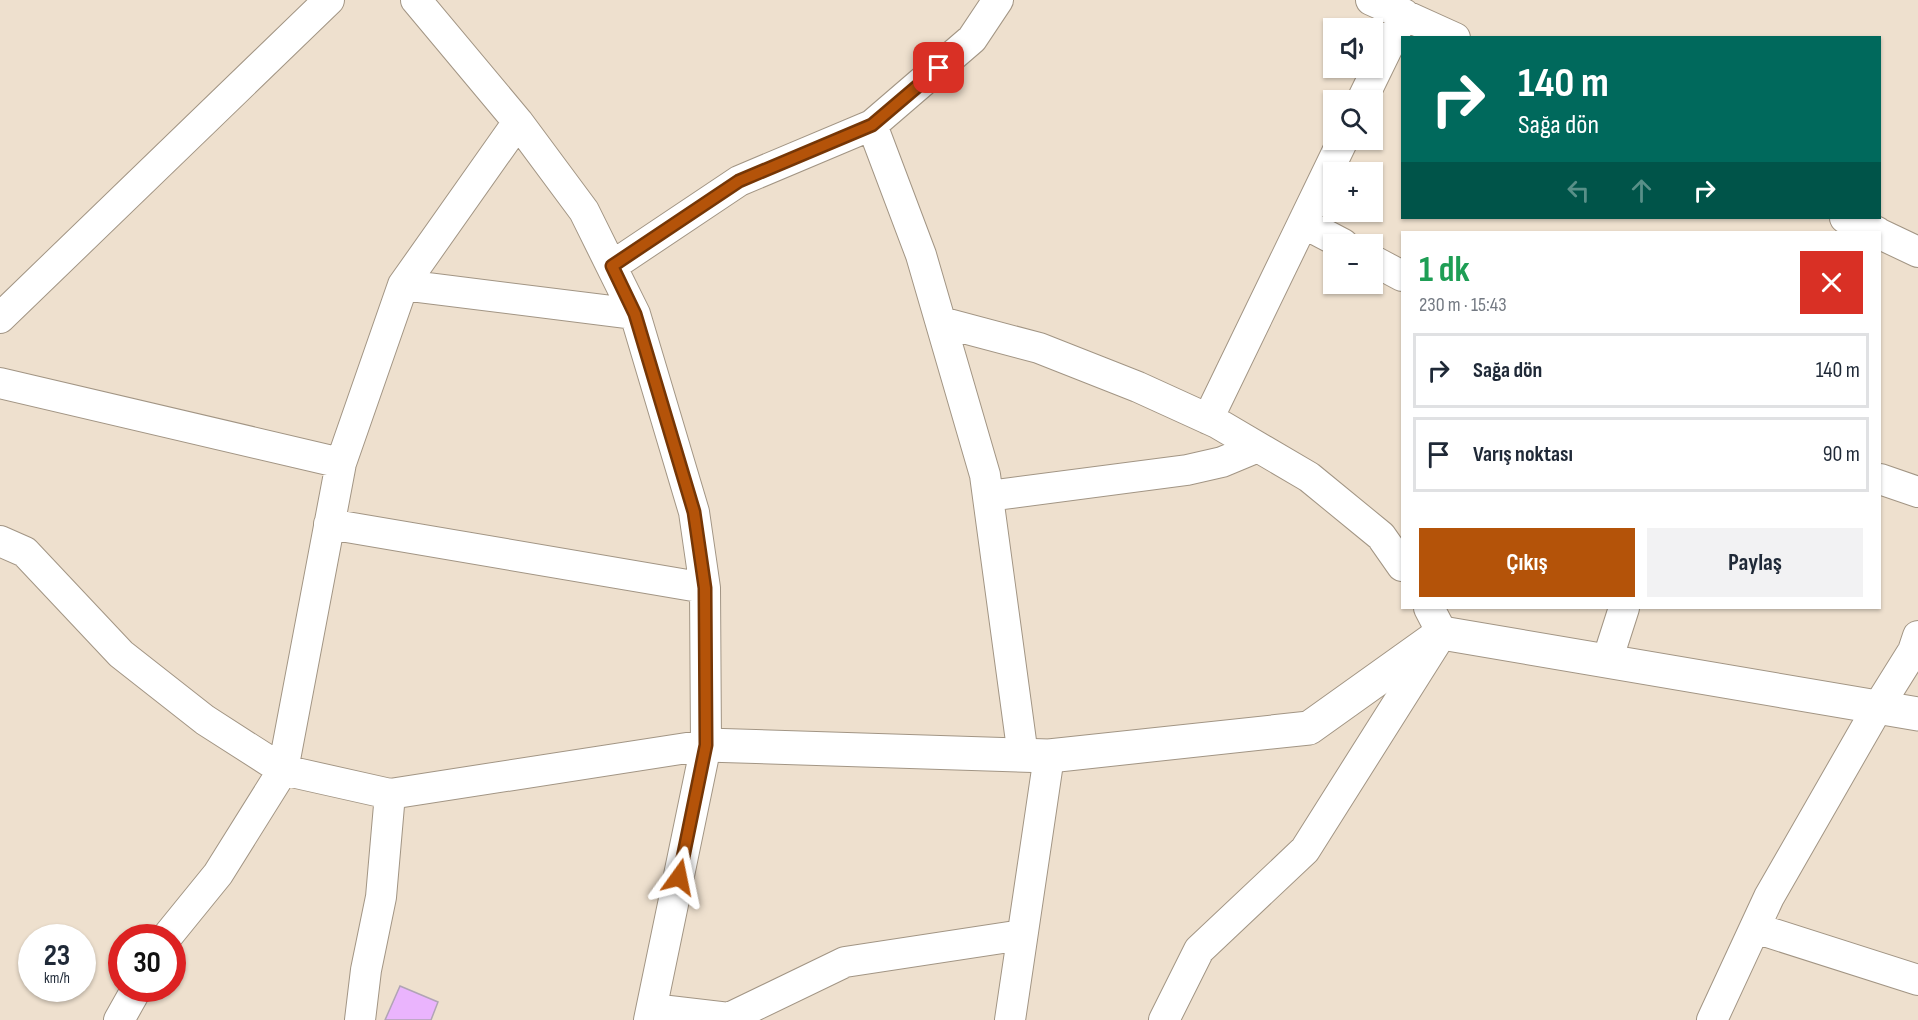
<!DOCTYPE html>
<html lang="tr">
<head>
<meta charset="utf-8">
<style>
  :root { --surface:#fff; --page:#f2f2f3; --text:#1f2937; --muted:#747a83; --line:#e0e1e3; --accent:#b45309 }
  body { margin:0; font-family:"Sofia Sans Condensed",sans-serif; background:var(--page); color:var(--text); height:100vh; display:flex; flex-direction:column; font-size:22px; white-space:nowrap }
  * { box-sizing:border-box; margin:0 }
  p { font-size:20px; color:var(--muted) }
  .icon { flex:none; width:33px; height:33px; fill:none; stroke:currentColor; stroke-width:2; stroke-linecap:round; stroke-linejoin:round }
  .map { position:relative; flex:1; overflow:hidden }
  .panel { position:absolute; left:1401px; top:231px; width:480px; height:378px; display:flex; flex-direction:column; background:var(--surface); border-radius:0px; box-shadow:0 2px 4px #0004 }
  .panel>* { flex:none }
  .guide { position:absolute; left:1401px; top:36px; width:480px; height:183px; border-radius:0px; box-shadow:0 2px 4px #0004; background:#00695c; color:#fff; overflow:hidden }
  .controls { position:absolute; left:1323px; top:18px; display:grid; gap:12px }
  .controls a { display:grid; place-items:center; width:60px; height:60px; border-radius:0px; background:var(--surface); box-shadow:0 2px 4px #0004; font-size:30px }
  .speed { position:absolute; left:18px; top:924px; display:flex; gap:12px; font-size:30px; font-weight:700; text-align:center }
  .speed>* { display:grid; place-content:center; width:78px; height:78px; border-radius:50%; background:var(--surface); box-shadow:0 2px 4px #0004; line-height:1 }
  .speed small { font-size:15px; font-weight:400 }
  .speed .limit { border:9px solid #d22; background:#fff; color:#111 }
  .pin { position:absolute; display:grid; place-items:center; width:51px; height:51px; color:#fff; margin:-26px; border-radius:12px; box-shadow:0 3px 9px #0006 }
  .me { position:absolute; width:66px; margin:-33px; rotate:12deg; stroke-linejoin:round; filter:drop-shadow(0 0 4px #0008) }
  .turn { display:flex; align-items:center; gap:21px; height:126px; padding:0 18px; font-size:27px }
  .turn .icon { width:78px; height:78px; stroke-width:2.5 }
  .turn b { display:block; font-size:42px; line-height:51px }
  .lanes { display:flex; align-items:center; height:57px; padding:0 18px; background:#0003; justify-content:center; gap:30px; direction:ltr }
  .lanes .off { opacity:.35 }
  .round { display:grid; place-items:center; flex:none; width:63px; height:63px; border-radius:0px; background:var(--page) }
  .head { display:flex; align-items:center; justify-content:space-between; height:102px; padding:0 18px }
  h1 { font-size:36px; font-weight:700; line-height:45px; color:#1e9e55 }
  .cta { display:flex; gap:12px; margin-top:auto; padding:12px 18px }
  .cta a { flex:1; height:69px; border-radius:0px; background:var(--accent); color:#fff; font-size:24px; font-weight:700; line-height:69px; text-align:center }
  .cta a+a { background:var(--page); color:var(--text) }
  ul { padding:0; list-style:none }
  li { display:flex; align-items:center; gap:18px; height:75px; margin:0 12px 9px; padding:0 6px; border:3px solid var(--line); border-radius:0px }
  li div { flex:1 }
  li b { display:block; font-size:22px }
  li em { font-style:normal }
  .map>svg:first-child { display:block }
  .building { fill:#eab4fd; stroke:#b1a4b5; stroke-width:1.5 }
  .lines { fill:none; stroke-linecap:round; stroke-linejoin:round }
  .street-casing { stroke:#a29584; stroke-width:32 }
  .secondary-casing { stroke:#a29584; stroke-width:35 }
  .street { stroke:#fff; stroke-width:30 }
  .secondary { stroke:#fff; stroke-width:33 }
  .route-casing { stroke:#753606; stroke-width:15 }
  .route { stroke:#b45309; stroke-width:10 }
</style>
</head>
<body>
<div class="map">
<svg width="1918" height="1020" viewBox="0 0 1918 1020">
  <rect width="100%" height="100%" fill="#eee0ce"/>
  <path class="building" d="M400,986l38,16 -7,18h-46z"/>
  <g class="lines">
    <g class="street-casing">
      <path id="street" d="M416,0l102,122 66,89 51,103 59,198 11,76 1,157 -57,275
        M1371,0l84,38
        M1362,100l42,-86
        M872,125l49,130 64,220 38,281
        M1845,218l32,14
        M1303,223l40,21
        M1880,234l38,18
        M1372,260l30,16
        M612,266l127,-85 133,-56 100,-86 26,-39
        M403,285l232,29
        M0,318l329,-318
        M941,322l98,26 99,39 79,36 92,54 72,59 21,30
        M0,383l341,80
        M1208,419l135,-279
        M1880,479l38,13
        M988,496l199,-26 35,-8 36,-15
        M329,524l376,64
        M0,541l25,11 96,102 84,66 78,50 107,24 316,-49
        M1607,661l17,-53
        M1755,928l163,52
        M166,938l52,-64 65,-104 58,-307 62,-178 115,-163
        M652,1009l77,9 116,-56 177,-27
        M119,1020l18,-32
        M360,1020l6,-50 15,-73 9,-103
        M1010,1020l39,-264
        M1164,1020l35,-70 106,-100 137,-217 -13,-25
        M1712,1020l57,-123 109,-190 35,-56 5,-15"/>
    </g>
    <g class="secondary-casing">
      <path id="secondary" d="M706,745l343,11 260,-28 133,-95 476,81"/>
    </g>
    <use href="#street" class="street"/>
    <use href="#secondary" class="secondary"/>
  </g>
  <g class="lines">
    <g class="route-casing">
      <path id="route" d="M679,877l27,-132 -1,-157 -11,-76 -59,-198 -23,-48 127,-85 133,-56 67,-57"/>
    </g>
    <use href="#route" class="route"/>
  </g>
</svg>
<div class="controls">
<a><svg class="icon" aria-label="sound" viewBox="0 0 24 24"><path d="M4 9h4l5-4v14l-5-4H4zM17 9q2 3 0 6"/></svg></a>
<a><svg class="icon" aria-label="search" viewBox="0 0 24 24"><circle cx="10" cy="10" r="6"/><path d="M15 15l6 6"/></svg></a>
<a>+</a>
<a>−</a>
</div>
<div class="speed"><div>23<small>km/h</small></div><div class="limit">30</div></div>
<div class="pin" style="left:939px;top:68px;background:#d93025"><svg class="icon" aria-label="arrive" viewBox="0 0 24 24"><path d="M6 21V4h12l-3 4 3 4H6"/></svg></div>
<svg class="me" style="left:679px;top:877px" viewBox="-20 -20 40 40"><path d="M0-17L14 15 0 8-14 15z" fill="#b45309" stroke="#fff" stroke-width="4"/></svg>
<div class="guide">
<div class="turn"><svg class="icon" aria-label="right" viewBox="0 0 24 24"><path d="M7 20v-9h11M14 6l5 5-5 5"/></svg><div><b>140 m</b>Sağa dön</div></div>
<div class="lanes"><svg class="icon off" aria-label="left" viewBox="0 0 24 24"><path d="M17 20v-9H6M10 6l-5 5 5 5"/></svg><svg class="icon off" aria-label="ahead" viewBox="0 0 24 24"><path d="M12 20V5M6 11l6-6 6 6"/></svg><svg class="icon" aria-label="right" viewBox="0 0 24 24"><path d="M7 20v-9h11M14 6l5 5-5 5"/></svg></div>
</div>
<section class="panel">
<div class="head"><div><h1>1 dk</h1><p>230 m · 15:43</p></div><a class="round" style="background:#d93025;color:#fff"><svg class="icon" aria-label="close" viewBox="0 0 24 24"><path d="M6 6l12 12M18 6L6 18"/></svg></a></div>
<ul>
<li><svg class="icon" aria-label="right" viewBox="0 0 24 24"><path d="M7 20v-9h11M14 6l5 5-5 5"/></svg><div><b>Sağa dön</b></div><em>140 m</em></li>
<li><svg class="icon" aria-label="arrive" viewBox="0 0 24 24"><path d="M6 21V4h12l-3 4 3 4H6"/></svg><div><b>Varış noktası</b></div><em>90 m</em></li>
</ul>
<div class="cta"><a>Çıkış</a><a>Paylaş</a></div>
</section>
</div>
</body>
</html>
